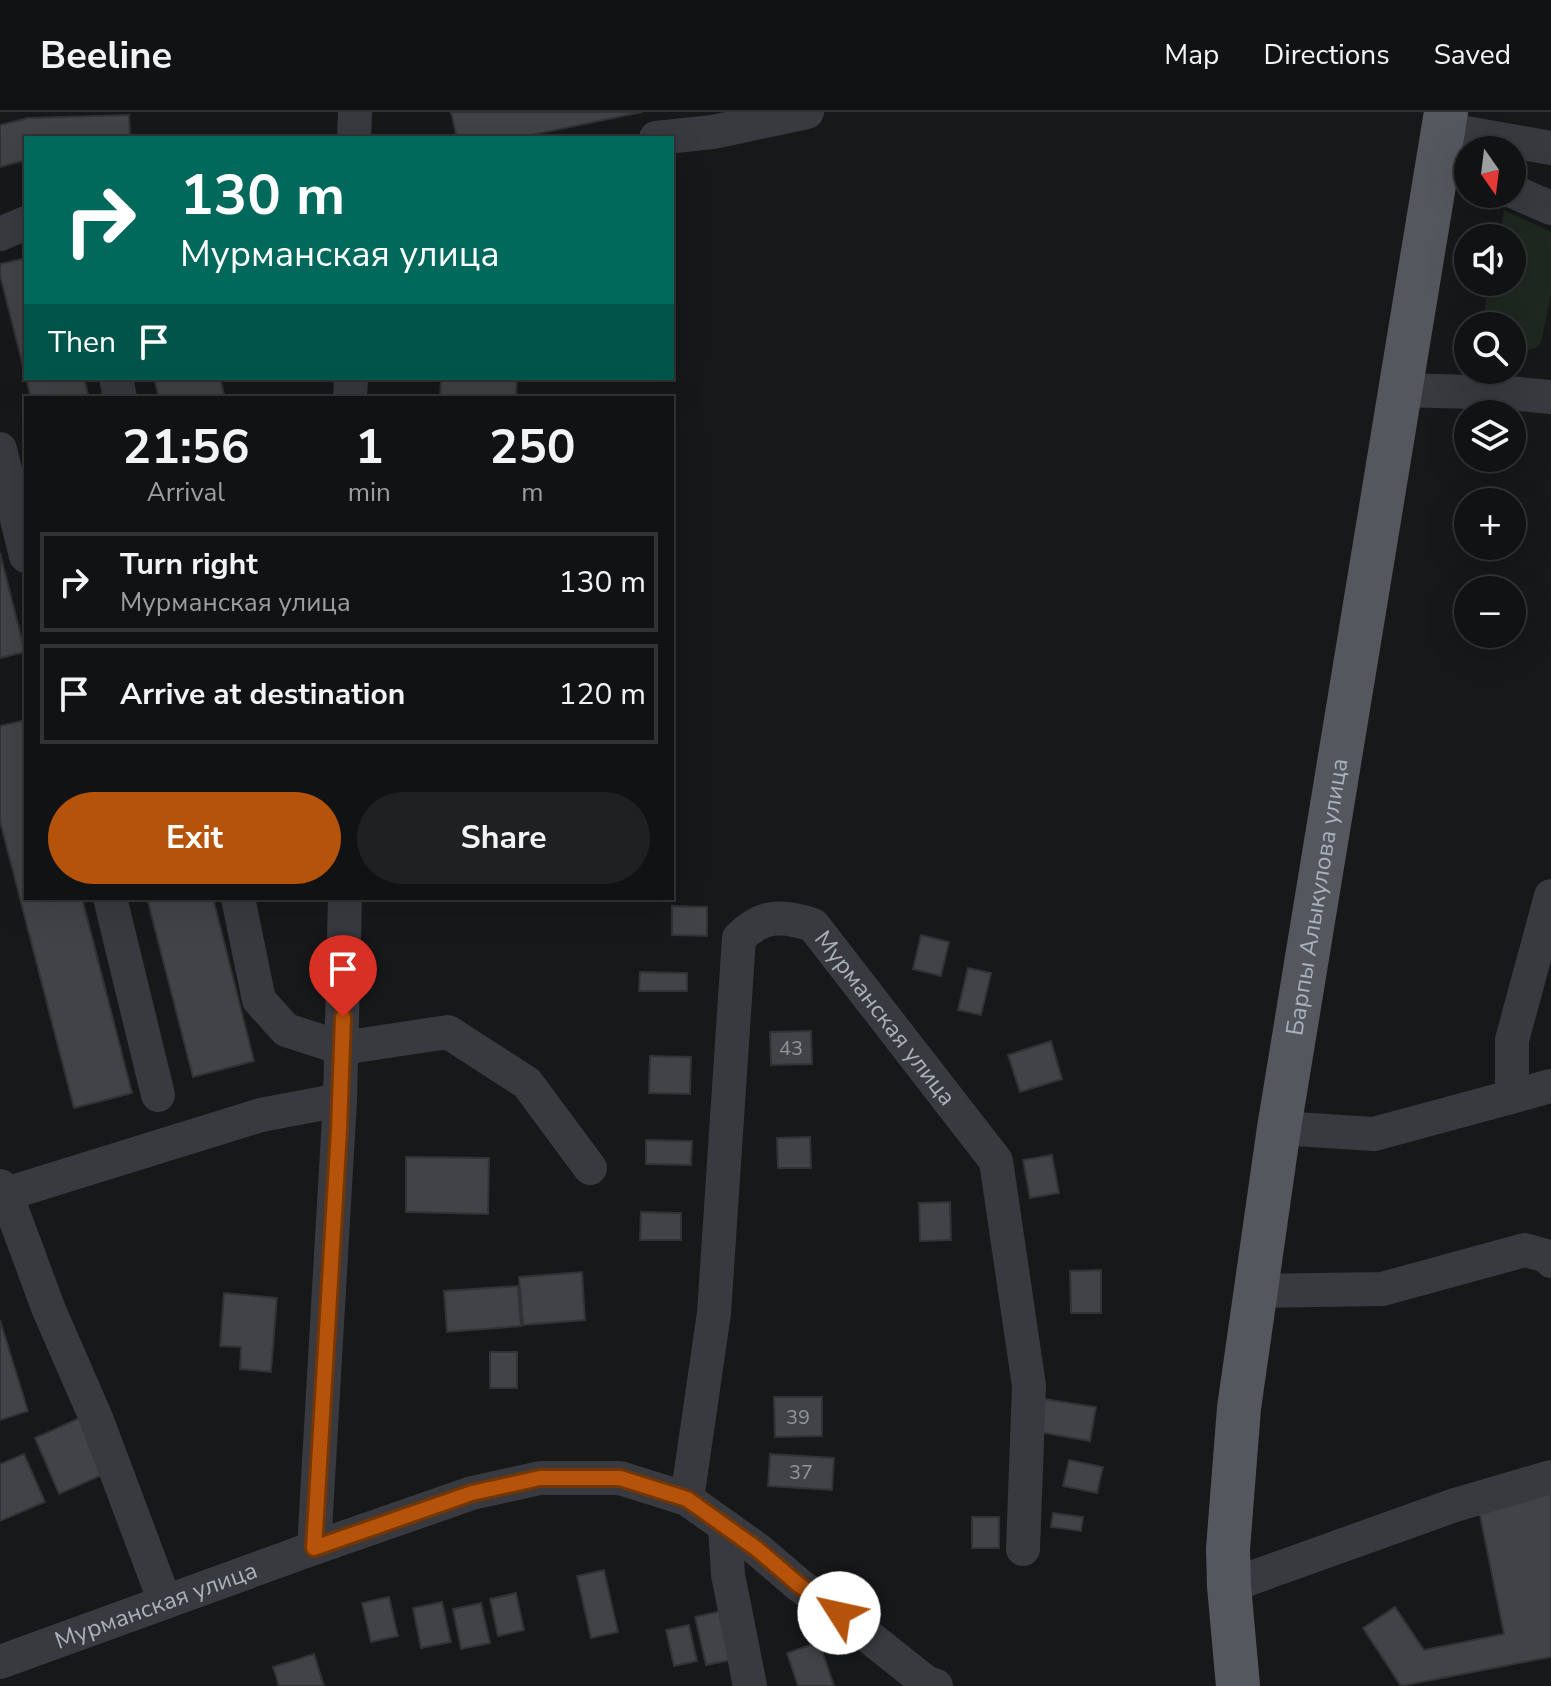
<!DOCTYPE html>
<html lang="en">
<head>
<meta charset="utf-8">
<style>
  :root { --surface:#111214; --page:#1e2022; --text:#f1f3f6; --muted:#9c9ea0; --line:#303234; --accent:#b45309 }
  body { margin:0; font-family:"Nunito Sans",sans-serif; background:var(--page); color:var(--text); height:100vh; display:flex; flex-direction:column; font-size:30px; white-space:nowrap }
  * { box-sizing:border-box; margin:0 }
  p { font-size:26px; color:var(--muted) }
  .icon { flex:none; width:44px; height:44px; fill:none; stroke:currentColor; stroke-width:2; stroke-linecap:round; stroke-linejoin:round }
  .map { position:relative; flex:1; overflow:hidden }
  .side { position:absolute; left:24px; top:284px; width:650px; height:504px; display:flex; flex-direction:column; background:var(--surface); border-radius:0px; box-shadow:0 8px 32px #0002,0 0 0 2px var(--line) }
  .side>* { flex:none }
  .top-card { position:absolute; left:24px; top:24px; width:650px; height:244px; border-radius:0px; box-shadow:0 8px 32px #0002,0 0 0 2px var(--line); background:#00695c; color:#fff; overflow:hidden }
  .needle { width:52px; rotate:166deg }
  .fabs { position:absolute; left:1454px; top:24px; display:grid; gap:16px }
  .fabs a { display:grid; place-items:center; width:72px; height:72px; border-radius:50%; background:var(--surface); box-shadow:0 8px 32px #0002,0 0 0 2px var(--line); font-size:40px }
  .pin { position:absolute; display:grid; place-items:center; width:68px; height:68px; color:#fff; margin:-82px -34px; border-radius:50% 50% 50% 0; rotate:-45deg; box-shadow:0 0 8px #0007 }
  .pin .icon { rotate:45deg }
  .me { position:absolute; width:88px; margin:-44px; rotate:305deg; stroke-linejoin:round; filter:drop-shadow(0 0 6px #0008) }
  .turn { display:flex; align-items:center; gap:28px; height:168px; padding:0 24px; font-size:36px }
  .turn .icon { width:104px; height:104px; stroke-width:2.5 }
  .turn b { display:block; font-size:56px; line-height:68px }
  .then { display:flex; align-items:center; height:76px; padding:0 24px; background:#0003; gap:16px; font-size:30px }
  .eta { display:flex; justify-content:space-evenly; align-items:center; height:136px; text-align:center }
  .eta b { font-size:48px; font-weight:700; line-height:56px }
  .cta { display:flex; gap:16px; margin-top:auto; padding:16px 24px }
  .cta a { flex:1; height:92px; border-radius:48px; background:var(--accent); color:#fff; font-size:32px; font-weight:700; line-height:92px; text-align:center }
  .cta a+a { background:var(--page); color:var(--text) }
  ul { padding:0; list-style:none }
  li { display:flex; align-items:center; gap:24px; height:100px; margin:0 16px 12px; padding:0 8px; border:4px solid var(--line); border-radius:0px }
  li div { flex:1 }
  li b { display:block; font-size:30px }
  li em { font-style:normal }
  header { display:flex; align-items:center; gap:48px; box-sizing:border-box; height:112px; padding:0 40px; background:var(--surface); border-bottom:2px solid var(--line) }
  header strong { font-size:38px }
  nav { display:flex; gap:44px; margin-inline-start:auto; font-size:28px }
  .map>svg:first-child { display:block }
  .green { fill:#1f281f }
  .building { fill:#414347; stroke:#313236; stroke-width:2 }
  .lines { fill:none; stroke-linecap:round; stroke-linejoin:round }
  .minor { stroke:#383a3f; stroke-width:34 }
  .major { stroke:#54585e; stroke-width:44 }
  .route-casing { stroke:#753606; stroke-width:20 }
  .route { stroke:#b45309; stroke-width:14 }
  .labels { text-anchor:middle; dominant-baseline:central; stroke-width:7; stroke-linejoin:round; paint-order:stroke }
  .number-label { font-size:20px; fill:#8f969d }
  .street-label { font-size:24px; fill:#a9b1ba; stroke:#121315 }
</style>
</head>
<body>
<header>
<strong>Beeline</strong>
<nav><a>Map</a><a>Directions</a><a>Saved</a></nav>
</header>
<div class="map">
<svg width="1551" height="1574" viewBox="0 0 1551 1574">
  <rect width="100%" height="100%" fill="#17181a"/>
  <path class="green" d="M1504,98l47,22v62l-10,49 -6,5 -23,6v-28h-31l9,-44h22v-44h-13z"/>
  <path class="building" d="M451,0h191l-125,26h-60z
    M129,3l1,23h-104v22l-26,7v-42l28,-7z
    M26,146v120h58l5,20h-58l-31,-123v-11z
    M154,266h66l5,20h-66z
    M441,266h76l-1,20h-76z
    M0,441l25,99 -25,6z
    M26,608v178h56l50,195 -58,15 -74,-287v-95z
    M147,786h66l41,163 -61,16z
    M672,794l35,1v29l-35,-1z
    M921,823l28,7 -8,34 -28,-7z
    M968,856l23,5 -10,42 -23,-5z
    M640,860l47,1v18h-48z
    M811,919l1,33 -41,1 -1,-33z
    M1051,929l11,38 -42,13 -12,-37z
    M650,944l41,1 -1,37 -41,-1z
    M810,1025l1,31h-33l-1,-30z
    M646,1028l46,1 -1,24 -45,-1z
    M1052,1043l7,38 -29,5 -7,-38z
    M406,1045l83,1 -1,56 -82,-2z
    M950,1090l1,38 -31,1 -1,-38z
    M641,1100l40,1v27h-41z
    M1101,1158v43h-30l-1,-42z
    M582,1160l3,48 -62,5 -4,-48z
    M518,1174l3,40 -74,6 -3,-41z
    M224,1181l53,5 -6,74 -31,-3 1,-22 -21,-1z
    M0,1208l28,91 -28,9z
    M490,1240h27v36h-27z
    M774,1285h48v39l-47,1z
    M1044,1287l52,8 -6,34 -51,-9z
    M84,1304l25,56 -50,22 -24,-56z
    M24,1342l21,48 -45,19v-57z
    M770,1342l64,4 -2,32 -64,-4z
    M1069,1348l34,7 -6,26 -34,-7z
    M1551,1374v171l-150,29 -38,-58 32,-21 29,43 80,-16 -27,-133z
    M1053,1401l30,4 -2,14 -30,-4z
    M972,1405h27v31h-27z
    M604,1458l14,62 -27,6 -14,-62z
    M516,1481l8,37 -26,6 -8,-37z
    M389,1485l9,39 -27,6 -9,-39z
    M442,1490l9,40 -30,6 -8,-40z
    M481,1491l9,40 -29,6 -8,-40z
    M726,1498l10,49 -30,6 -11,-48z
    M689,1513l8,36 -23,5 -8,-36z
    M819,1530l15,44h-36l-11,-33z
    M314,1542l10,32h-45l-6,-19z"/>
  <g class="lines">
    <g class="minor">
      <path d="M1443,17l108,19"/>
      <path d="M354,26l1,-26"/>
      <path d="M656,26l57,-6 94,-20"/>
      <path d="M1438,50l30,12"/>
      <path d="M1512,79l39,17"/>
      <path d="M0,122l26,-11"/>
      <path d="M116,266l4,20"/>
      <path d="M1401,278l107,3 43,4"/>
      <path d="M350,286l1,-20"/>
      <path d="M0,337l26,107"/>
      <path d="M110,786l48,197"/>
      <path d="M238,786l21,102 27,30 56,18 106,-16 79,51 63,85"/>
      <path d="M1512,984v-56l39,-144"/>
      <path d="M1279,1016l95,6 177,-48"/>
      <path d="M0,1074l6,8 43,116 47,108 69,184"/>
      <path d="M6,1082l255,-79 79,-15"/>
      <path d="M1255,1179l127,-2 143,-39 25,7 1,4"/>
      <path id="s1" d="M687,1387l27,-186 25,-375c24,-24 44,-23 74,-13l183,236 33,225 -6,163"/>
      <path d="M725,1414l3,49 22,111"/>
      <path d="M314,1436l26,-448 5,-202"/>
      <path d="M1229,1474l226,-81 96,-28"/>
      <path id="s2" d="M0,1550l314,-114 158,-55 68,-15h80l67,21 70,50 42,36 40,28 88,70 9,3"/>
    </g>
    <path class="major" id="s3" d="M1238,1574l-9,-100 -1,-37 11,-141 40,-280 167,-1016"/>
  </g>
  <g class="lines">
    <g class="route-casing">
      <path id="route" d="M343,905l-4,113 -25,418 158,-55 68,-15h80l67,21 70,50 42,36 40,28"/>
    </g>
    <use href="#route" class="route"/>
  </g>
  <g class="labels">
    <g class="number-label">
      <text x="791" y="936">43</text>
      <text x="798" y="1305">39</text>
      <text x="801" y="1360">37</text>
    </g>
    <g class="street-label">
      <text stroke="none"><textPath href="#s3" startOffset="796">Барпы Алыкулова улица</textPath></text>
      <text stroke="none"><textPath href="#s1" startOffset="762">Мурманская улица</textPath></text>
      <text stroke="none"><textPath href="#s2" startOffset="166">Мурманская улица</textPath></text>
    </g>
  </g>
</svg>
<div class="fabs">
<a><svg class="needle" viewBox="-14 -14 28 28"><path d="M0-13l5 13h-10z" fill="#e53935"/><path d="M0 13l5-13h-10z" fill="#9c9ea0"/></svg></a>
<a><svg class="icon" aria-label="sound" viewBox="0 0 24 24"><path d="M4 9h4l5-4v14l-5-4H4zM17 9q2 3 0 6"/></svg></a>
<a><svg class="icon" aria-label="search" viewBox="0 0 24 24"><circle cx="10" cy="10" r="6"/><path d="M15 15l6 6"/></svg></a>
<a><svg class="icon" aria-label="layers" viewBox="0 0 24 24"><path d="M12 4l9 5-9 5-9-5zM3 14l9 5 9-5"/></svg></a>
<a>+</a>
<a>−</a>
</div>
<div class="pin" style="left:343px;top:905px;background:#d93025"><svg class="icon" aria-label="arrive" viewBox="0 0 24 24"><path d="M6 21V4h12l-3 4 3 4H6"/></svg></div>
<svg class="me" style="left:839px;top:1501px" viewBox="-20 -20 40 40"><circle r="19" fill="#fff"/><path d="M0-13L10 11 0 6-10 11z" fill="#b45309"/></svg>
<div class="top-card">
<div class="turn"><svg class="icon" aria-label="right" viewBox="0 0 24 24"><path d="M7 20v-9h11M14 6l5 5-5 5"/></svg><div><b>130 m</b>Мурманская улица</div></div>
<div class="then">Then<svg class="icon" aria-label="arrive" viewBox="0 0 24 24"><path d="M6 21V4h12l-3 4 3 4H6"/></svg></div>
</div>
<section class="side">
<div class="eta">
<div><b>21:56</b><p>Arrival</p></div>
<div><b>1</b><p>min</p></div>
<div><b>250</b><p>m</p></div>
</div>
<ul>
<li><svg class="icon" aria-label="right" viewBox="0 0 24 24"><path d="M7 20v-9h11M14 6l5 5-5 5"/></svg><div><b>Turn right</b><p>Мурманская улица</p></div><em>130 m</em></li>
<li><svg class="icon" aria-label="arrive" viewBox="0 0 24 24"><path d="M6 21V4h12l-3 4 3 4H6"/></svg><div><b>Arrive at destination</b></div><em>120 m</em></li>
</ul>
<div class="cta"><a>Exit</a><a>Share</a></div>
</section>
</div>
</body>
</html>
